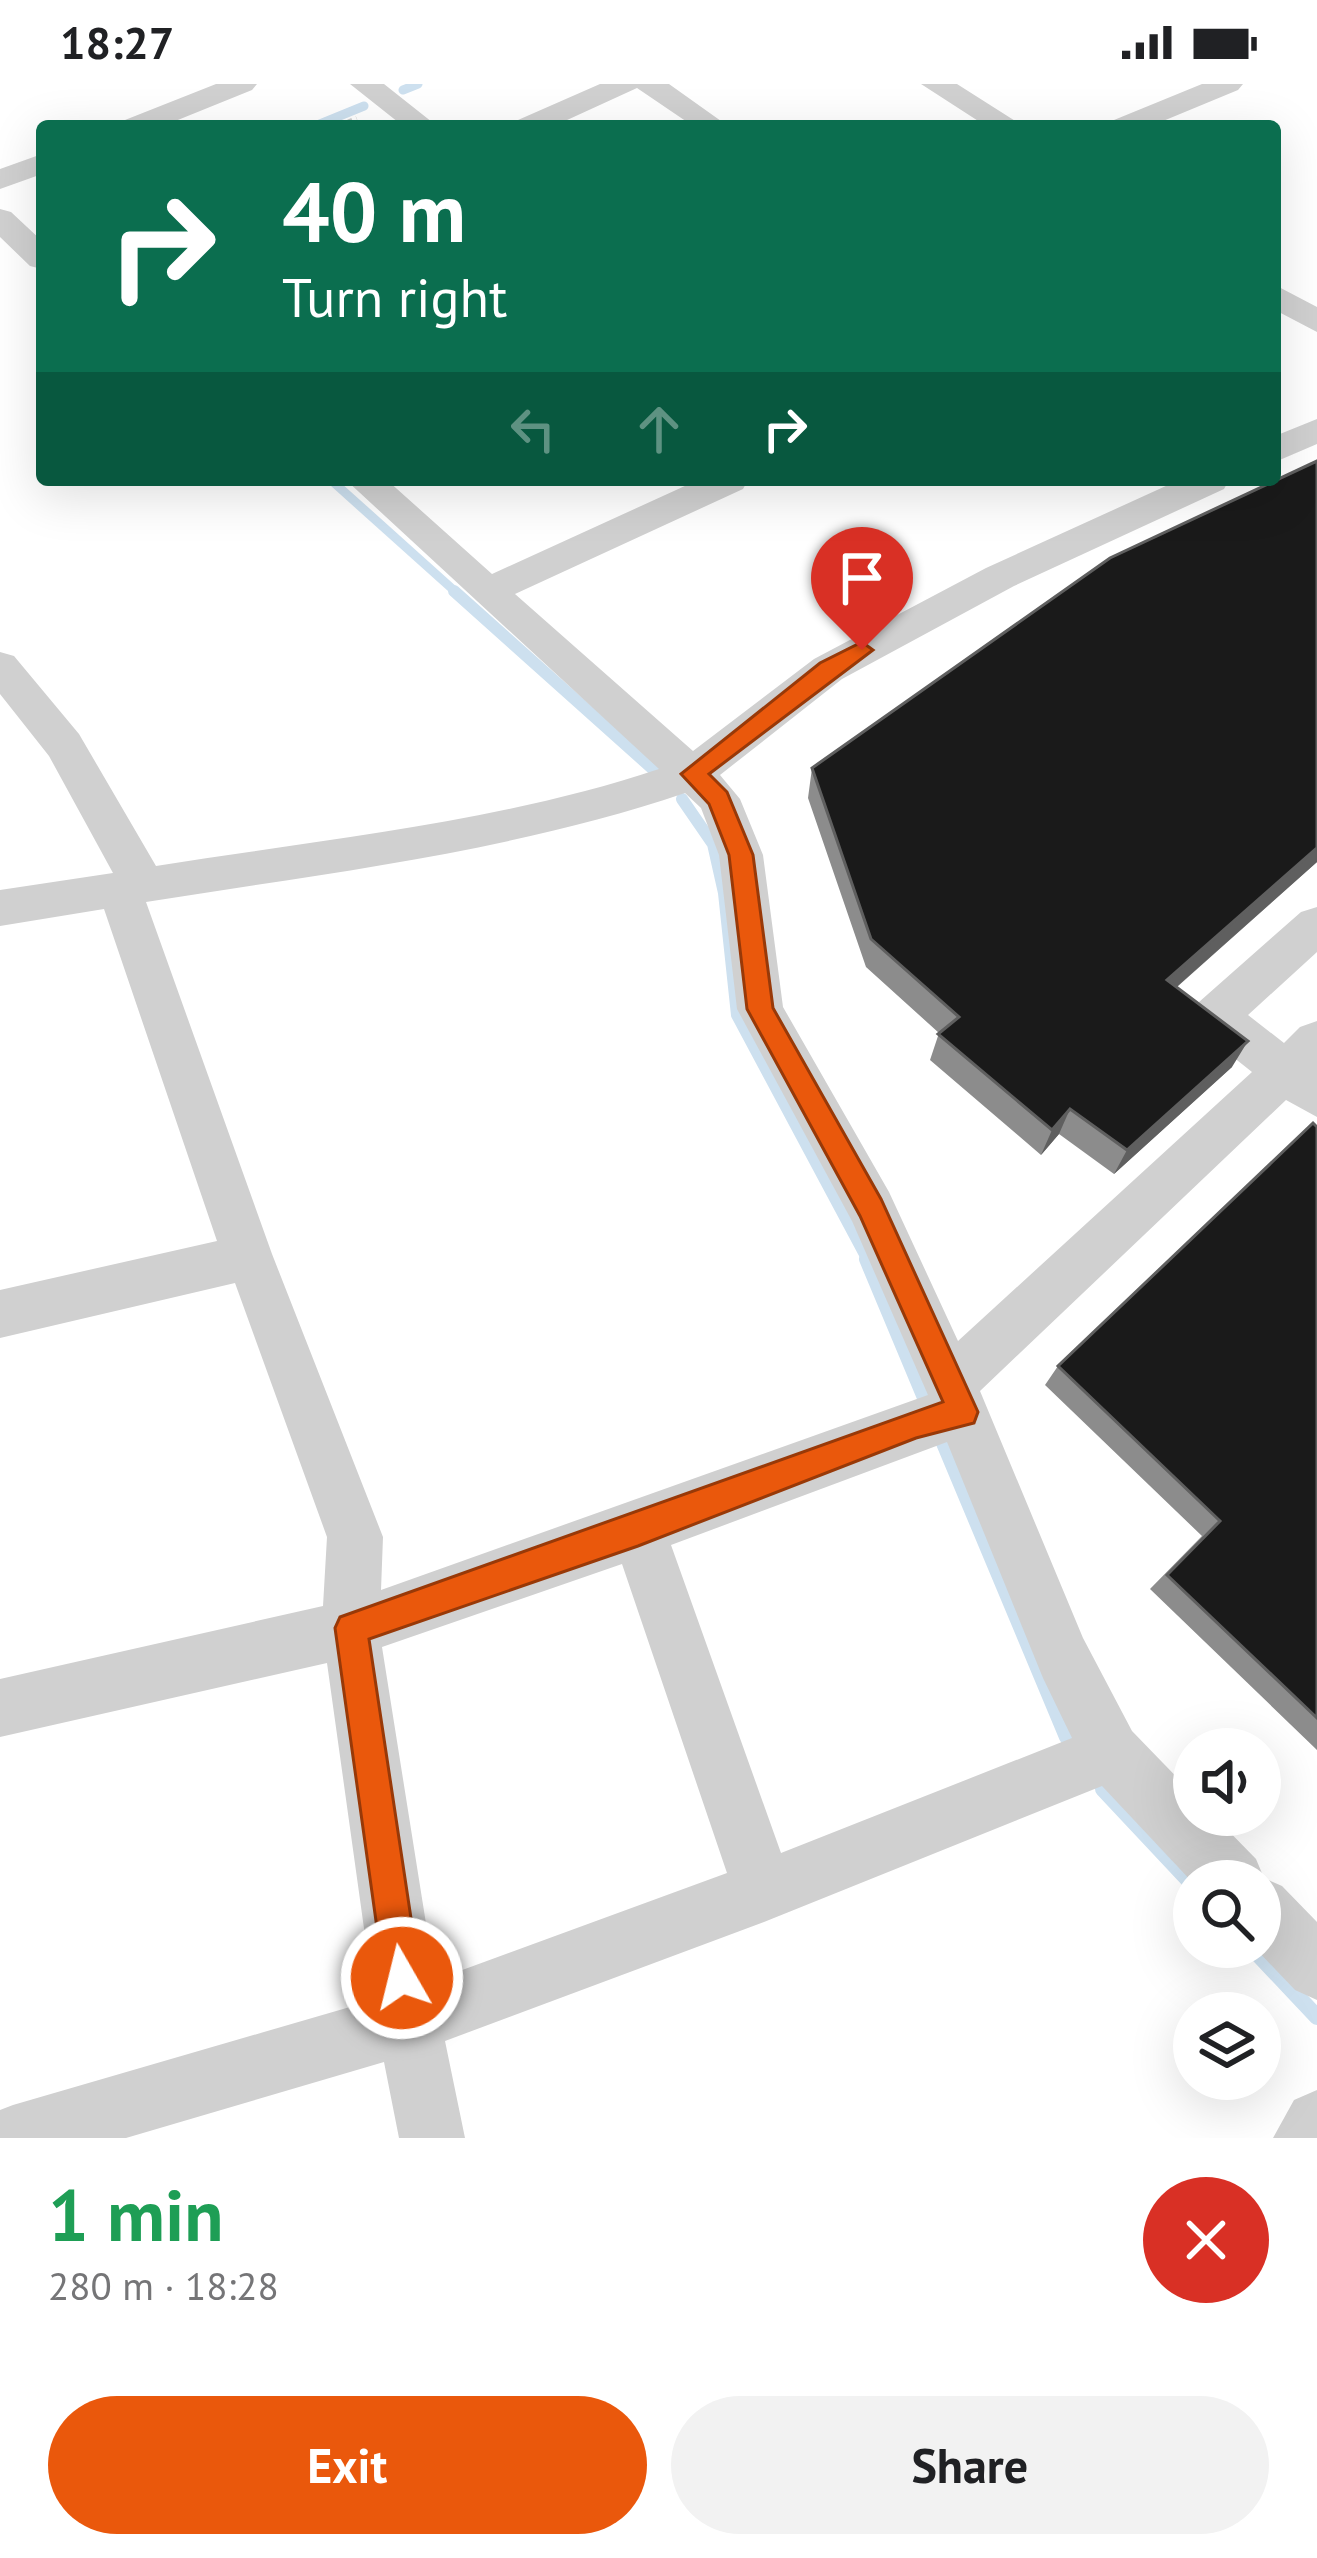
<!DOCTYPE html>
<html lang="en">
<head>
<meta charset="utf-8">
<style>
  :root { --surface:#fff; --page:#f2f2f2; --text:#202124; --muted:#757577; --accent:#ea580c }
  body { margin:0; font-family:"PT Sans",sans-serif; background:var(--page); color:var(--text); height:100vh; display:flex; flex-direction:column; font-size:45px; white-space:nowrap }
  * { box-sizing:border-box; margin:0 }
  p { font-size:39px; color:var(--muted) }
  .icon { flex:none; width:66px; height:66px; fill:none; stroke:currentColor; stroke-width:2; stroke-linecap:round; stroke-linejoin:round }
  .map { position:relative; height:2054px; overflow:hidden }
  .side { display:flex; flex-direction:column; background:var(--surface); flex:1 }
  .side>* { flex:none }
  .hud { position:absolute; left:36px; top:36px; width:1245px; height:366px; border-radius:12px; box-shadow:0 12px 48px #0002; background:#0b6e4f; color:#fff; overflow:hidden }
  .fabs { position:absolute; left:1173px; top:1644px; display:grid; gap:24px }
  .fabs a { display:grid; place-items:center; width:108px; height:108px; border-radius:50%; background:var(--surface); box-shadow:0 12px 48px #0002; font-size:60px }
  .pin { position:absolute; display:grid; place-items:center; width:102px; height:102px; color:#fff; margin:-123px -51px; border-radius:50% 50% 50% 0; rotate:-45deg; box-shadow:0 0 12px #0007 }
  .pin .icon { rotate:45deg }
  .me { position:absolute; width:132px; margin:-66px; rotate:352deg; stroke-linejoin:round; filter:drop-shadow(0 0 9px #0008) }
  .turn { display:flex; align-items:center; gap:42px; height:252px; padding:0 48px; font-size:54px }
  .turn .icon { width:156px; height:156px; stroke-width:2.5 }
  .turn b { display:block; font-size:84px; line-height:102px }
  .lanes { display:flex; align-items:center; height:114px; padding:0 48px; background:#0003; justify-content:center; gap:60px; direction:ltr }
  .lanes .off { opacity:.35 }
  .round { display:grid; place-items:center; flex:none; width:126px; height:126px; border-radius:63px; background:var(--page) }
  .summary { display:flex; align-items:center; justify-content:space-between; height:204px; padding:0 48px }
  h1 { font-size:72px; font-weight:700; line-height:90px; color:#1e9e55 }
  .primary-button { display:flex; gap:24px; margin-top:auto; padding:24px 48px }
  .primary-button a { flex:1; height:138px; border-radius:72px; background:var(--accent); color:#fff; font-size:48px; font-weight:700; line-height:138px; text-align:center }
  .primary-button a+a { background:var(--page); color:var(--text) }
  .status { display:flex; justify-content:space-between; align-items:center; height:84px; padding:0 60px; background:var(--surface); direction:ltr }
  .status svg { height:33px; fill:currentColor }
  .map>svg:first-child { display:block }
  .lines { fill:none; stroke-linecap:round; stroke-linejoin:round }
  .stream-far2 { stroke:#cde0ef; stroke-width:9 }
  .stream-far1 { stroke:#cde0ef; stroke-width:12 }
  .stream { stroke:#cde0ef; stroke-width:16 }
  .path { stroke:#cdcdcd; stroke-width:6; stroke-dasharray:4.5 4.5; stroke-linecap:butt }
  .minor { fill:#d0d0d0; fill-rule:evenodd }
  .wall { fill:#8c8c8c }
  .shaded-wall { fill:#5f5f5f }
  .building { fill:#1a1a1a; stroke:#5f5f5f; stroke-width:3 }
  .route { fill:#ea580c; stroke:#983908; stroke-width:3 }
</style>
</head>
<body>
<div class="status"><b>18:27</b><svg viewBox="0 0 49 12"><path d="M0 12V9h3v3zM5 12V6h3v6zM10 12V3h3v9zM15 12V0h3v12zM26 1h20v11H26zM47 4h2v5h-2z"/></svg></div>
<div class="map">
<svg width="1317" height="2054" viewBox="0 0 1317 2054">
  <rect width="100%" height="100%" fill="#fff"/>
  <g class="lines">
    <path class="stream-far2" d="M403,6l15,-6
      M315,42l49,-20
      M331,396l127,114"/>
    <path class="stream-far1" d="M454,507l200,179
      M682,715l31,45 11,49 13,122 132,247"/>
    <path class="stream" d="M867,1175l200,478
      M1103,1705l91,97
      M1251,1863l66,70"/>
    <path class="path" d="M340,42l17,-7"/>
    <path class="minor" d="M216,0h41l-5,6 -89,36h-42l4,-6z
      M350,0h34l53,42h-34z
      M600,0h69l59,42h-35l-56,-38 -83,38h-40l4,-6z
      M921,0h36l66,42h-37z
      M1202,0h41l-5,6 -87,36h-41l4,-6z
      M42,70v20l-42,15v-20z
      M0,125l11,3 31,29v28l-12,-3 -30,-29z
      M1275,201l42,22v25l-42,-22z
      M1317,335v25l-42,18v-26z
      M346,396h41l105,94 206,-94h50l-5,9 -228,105 178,157 121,-92 172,-91 193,-88h50l-5,9 -210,97 -172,93 -122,96 20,24 23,56 20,152 106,185 69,149 294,-269 -53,-42 -7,-14 7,-14 102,-90 16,-5v45l-69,63 36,28 16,-16 17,-6v96l-31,-17 -306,291 103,247 49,93 62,64v20h19l43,44 8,19 18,8 35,36v78l-22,-10 -41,-43h6v-66l-66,3 -92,-98 -338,136 -319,119 20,97h-66l-15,-76 -258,76h-126v-28l13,-5 361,-105 -47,-337 -327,74v-58l323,-73 4,-69 -92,-254 -235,55v-48l217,-49 -113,-332 -104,17v-36l113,-17 -64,-117 -49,-62v-42l14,4 65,78 77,132c168,-27 341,-43 503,-97zM685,709l16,15 18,47 18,154 115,212 76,174 -547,195 2,-53 -111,-283 -126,-352c181,-29 365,-50 539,-109zM947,1358l96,236 29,60 -291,115 -110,-308zM622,1480l105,309 -292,107 -53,-333z
      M1317,2006v48h-44l21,-38z"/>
  </g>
  <path class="wall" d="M812,684l505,94 -140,125 55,80 -118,107 -55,-40 -18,21 -111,-95 9,-27 -73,-66 -58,-169z
    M1317,1043v623l-167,-161 52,-53 -157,-151 13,-19z"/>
  <path class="shaded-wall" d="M1317,764v14l-163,145 13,-27z
    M1248,957l-16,26 -118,107 13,-24z
    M1070,1025l-11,25 -18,21 11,-25z"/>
  <path class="building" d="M1317,377v387l-150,132 81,61 -121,109 -57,-41 -18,21 -114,-96 21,-17 -88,-78 -59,-171 298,-210z
    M1313,1039l4,4v591l-150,-143 53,-54 -162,-155z"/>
  <path class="route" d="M862,558l11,8 -164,124 18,18 26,63 20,153 108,191 97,213 -4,11 -58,15 -278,108 -269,93 51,339 -5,13 -13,5 -13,-5 -5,-13 -49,-350 5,-11 603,-215 -83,-186 -113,-207 -18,-154 -20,-51 -28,-30 139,-111z"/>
</svg>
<div class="fabs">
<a><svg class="icon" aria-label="sound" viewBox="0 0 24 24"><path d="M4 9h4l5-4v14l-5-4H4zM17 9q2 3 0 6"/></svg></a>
<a><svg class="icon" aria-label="search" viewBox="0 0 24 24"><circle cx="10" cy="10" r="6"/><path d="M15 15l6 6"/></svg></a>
<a><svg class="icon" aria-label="layers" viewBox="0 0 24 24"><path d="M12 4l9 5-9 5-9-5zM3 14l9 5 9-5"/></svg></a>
</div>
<div class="pin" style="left:862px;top:566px;background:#d93025"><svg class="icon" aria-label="arrive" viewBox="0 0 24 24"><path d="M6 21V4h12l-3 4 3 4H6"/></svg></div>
<svg class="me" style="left:402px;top:1894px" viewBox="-20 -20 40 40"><circle r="17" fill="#ea580c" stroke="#fff" stroke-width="3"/><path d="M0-11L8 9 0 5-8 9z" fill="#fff"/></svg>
<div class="hud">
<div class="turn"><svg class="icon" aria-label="right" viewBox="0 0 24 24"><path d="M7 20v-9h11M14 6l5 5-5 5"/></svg><div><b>40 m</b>Turn right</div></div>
<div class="lanes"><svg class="icon off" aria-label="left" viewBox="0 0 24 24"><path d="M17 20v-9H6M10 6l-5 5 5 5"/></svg><svg class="icon off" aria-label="ahead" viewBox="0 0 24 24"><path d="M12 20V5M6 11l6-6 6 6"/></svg><svg class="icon" aria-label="right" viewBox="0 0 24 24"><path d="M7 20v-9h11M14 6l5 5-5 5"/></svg></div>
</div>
</div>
<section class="side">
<div class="summary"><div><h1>1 min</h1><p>280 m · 18:28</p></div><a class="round" style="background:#d93025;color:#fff"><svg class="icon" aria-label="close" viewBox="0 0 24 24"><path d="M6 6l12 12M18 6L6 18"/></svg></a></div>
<div class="primary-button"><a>Exit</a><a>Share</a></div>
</section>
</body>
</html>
